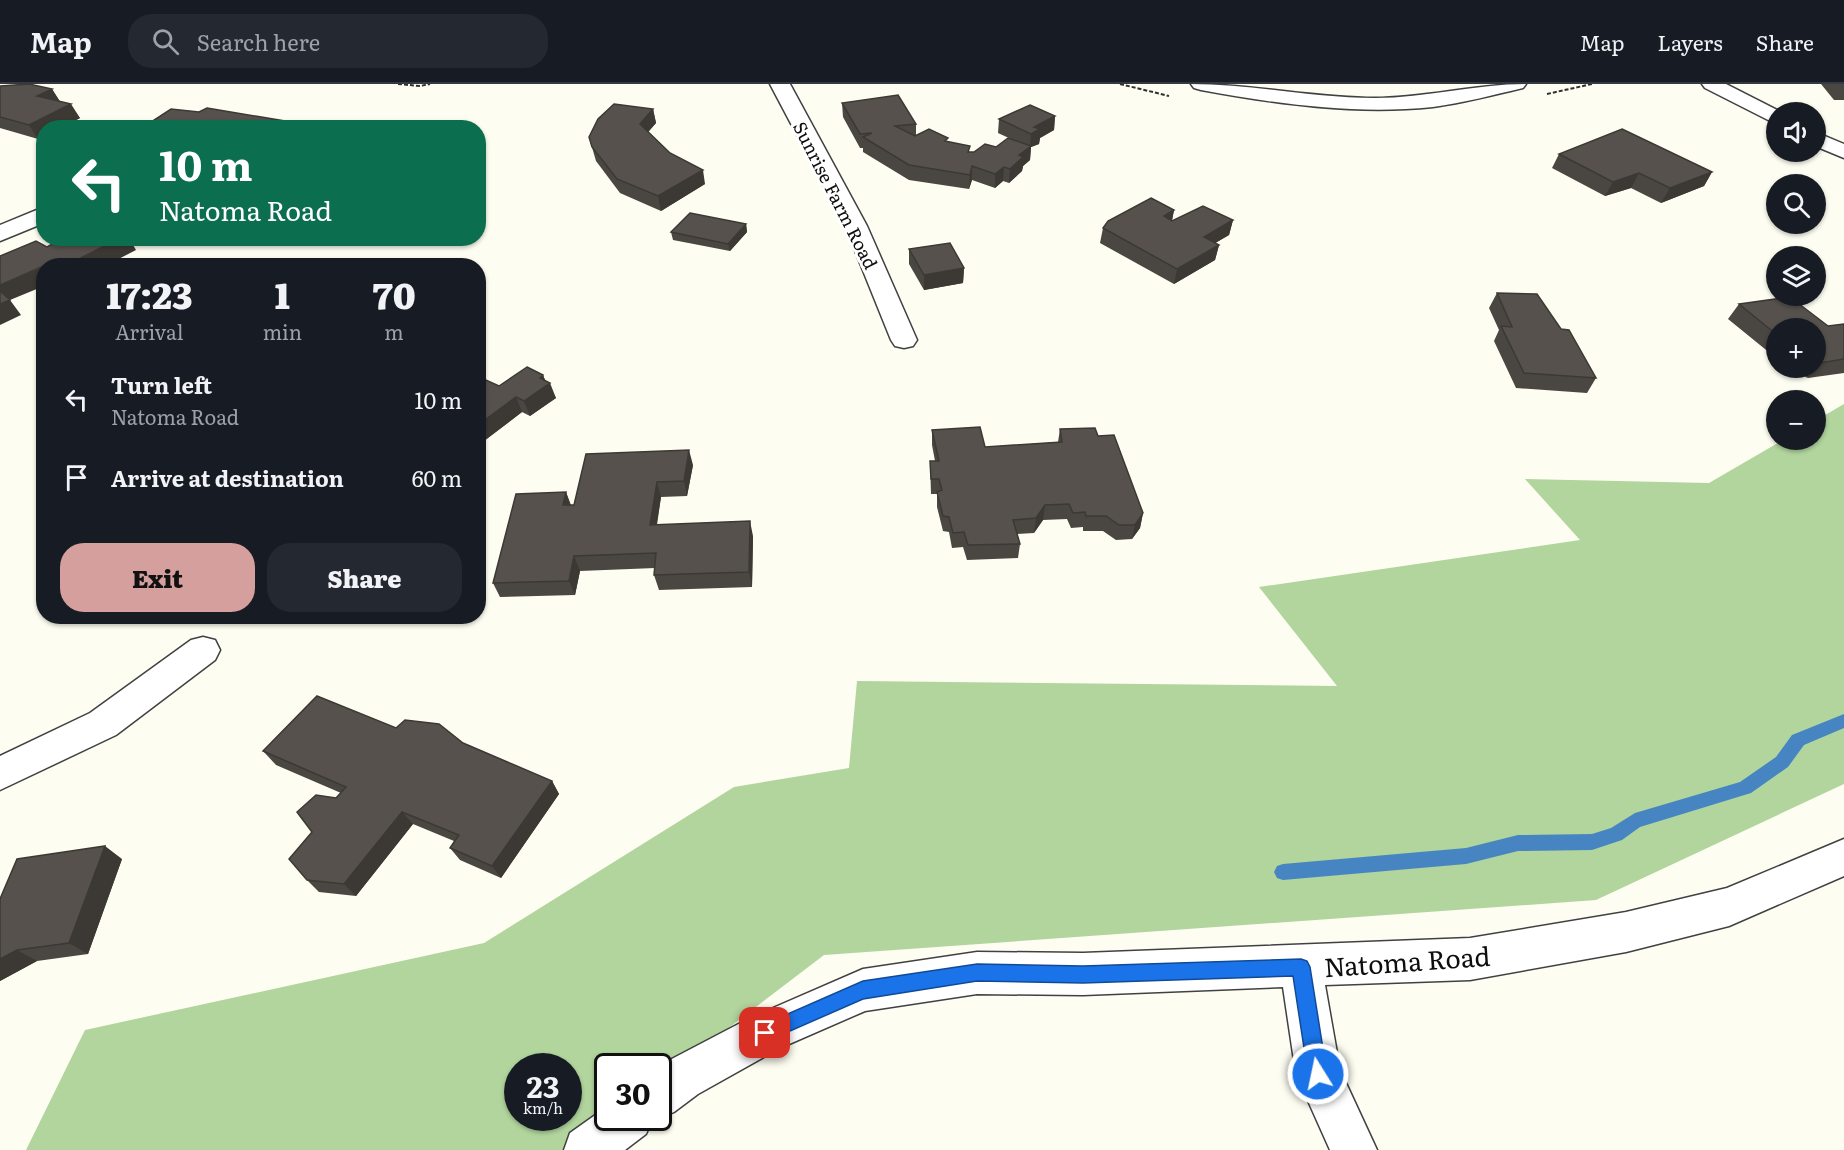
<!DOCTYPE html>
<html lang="en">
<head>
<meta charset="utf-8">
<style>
  :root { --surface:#171b24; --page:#242831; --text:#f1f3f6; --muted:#9ea1a6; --line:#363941; --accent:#d59f9e }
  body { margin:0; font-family:Literata,serif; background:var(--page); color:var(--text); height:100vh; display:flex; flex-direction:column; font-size:22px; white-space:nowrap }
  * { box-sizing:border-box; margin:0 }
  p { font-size:20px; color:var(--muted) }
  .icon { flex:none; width:33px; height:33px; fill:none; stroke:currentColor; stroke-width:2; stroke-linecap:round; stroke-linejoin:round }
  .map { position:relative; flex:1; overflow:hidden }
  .drawer { position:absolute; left:36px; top:174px; width:450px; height:366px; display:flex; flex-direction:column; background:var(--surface); border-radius:24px; box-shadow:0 2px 4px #0004 }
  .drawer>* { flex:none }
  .top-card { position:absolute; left:36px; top:36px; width:450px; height:126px; border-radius:24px; box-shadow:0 2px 4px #0004; background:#0b6e4f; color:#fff; overflow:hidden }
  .controls { position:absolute; left:1766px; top:18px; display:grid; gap:12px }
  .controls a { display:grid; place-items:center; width:60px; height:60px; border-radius:50%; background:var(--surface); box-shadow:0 2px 4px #0004; font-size:30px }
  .speed { position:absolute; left:504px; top:969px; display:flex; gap:12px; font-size:30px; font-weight:700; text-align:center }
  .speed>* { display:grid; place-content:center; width:78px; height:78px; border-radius:50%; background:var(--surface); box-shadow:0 2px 4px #0004; line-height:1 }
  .speed small { font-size:15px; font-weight:400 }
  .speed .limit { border:3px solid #111; border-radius:9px; background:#fff; color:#111 }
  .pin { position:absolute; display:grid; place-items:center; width:51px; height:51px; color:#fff; margin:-26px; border-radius:12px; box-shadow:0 3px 9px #0006 }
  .me { position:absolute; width:66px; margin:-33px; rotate:350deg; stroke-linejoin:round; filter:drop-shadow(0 0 4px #0008) }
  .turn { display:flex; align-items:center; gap:21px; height:126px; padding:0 24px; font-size:27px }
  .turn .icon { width:78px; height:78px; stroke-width:2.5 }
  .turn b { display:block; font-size:42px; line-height:51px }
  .eta { display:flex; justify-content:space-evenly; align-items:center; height:102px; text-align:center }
  .eta b { font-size:36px; font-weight:800; line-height:42px }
  .action { display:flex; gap:12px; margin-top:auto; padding:12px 24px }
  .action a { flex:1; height:69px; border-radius:24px; background:var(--accent); color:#111; font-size:24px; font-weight:800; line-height:69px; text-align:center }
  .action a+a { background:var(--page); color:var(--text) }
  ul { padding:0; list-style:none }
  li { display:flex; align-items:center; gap:18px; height:78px; padding:0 24px }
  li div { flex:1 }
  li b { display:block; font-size:22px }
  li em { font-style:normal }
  header { display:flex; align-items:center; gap:36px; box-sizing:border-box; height:84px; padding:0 30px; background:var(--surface); border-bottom:2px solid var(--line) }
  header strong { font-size:28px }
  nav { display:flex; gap:33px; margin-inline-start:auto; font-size:21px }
  .search { width:420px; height:54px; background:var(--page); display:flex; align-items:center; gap:15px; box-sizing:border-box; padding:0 21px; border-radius:24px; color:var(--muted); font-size:22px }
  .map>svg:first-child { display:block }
  .forest { fill:#b1d59d; fill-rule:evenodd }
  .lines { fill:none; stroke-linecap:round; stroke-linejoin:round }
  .stream { fill:#4785c2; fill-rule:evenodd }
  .minor-casing { stroke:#414141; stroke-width:3 }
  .path { stroke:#303030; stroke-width:2; stroke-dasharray:4 2; stroke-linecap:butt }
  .minor { fill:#fff; fill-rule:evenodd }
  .wall { fill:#4a4641 }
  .shaded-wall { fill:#3c3935 }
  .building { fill:#56514c; stroke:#3c3935; stroke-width:1.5 }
  .route { fill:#1a73e8; stroke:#114b97; stroke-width:1.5 }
  .labels { text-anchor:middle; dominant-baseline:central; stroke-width:6; stroke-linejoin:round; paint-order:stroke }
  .far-street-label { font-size:18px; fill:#0e0e0e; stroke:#fff }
  .near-street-label { font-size:26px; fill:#0e0e0e; stroke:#fff }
</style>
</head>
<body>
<header>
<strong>Map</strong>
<div class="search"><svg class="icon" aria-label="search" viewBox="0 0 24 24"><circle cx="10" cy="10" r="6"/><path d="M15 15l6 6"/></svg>Search here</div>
<nav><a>Map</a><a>Layers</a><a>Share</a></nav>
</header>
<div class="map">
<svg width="1844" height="1066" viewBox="0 0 1844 1066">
  <rect width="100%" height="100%" fill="#fefdf1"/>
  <path class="forest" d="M1844,320v380l-248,116 -772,55 -165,126 -1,-15h-50v52h2l-43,32h-541l59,-120 399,-87 250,-156 115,-19 8,-87 480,5 -78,-99 321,-47 -55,-61 184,4 74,-43h32v-19zM518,982h50v52h-50z"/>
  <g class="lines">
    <path class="stream" d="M1844,630v14l-40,17 -16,22 -37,26 -111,34 -18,13 -30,10 -74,1 -52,13 -183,16 -6,-2 -3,-6 3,-6 6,-2 183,-16 52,-13 74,-1 19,-6 24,-15 105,-31 36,-25 16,-22z"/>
    <g class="minor-casing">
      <path id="minor" d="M770,0h20l77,142 50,114 -4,6 -9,2 -9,-2 -4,-6 -46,-114z
        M1191,0c62,0 122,14 184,14 51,0 100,-14 151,-14l-3,4c-30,7 -60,15 -90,19 -78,8 -156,-3 -232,-17l-7,-2z
        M1702,0h24l55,28h-5v12l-71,-36z
        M1815,48l29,12v14l-29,-12z
        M44,123v16l-44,18v-16z
        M203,553l12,3 5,10 -5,10 -99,75 -116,55v-34l90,-43 101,-73z
        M1844,755v37l-115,50 -103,26 -156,28 -145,5 15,85 37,80h-47l-34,-76 -13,-87 -200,8 -106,-1 -112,17 -85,37 -82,46 -24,18 -16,7 -3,-1h3v-50l8,-6 84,-44 113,-49 114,-17 106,1 387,-15 156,-26 101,-24z
        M608,1022v12h45l-7,16 -21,16h-61l6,-17z"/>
    </g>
    <path class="path" d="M398,0l22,2 10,-2
      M1120,0l49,12
      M1547,10l45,-10"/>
    <use href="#minor" class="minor"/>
  </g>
  <path class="wall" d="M1821,0h23v16h-10z
    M0,2l52,3 8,13 20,16 -19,10h-17v8l-6,3 -38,-11z
    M842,19l74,21v12l32,6 22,10h4l22,-5 15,-8 -13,-6 1,-14 56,-3 -1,14 -14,8 -1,6 -8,3 -1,13 -7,6 -1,5 -13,12 -6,-2 -8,7 -23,-8 -3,9 -60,-9 -46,-28v-4h-3l-17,-31z
    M653,25l3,14 -8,9 22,21 35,31 -44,27 -41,-18 -24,-32 -7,-24z
    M199,28l86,9 3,7h-130l-4,-8z
    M1559,70l153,18 -8,14 -43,17 -30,-15 -26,8 -53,-28z
    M1174,126l-2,11 61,-1 -4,15 -14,8 4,2 -4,15 -41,24 -74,-41 3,-15z
    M746,140l1,8 -17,19 -57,-11 -2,-8z
    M363,154h15l-6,4z
    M909,165l55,19 -1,15 -39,7 -15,-26z
    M1497,209l99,85 -9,15 -71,-5 -22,-47 5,-11 -10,-22z
    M1739,220l89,22 16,-2v49l-36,5 -16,-7 -5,-3h28v-40h-39v30l-48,-39z
    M543,291l2,5 11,18 -26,18 -8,-4 -42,32 -2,-1v-58l21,1z
    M1060,345l38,7 45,77 -3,15 -8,11 -16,1 -13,-9h-20v-4l-12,1 -4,-9 -24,1 -9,13 -17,1 3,10 -2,14 -51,2 -4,-13 -11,1 -3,-16 -6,-1 -6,-24v-13h-6l-1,-33h5l-3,-16v-15l53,17 73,-5z
    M693,381l-6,31 -26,1 -4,28 96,11 -1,51 -93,3 -5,-15 1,-7 -75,3 -5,24 -75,2 -7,-14 73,-91 5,13h3z
    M396,644l67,15 89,38 7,13 -58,84 -41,-18 -10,-12 4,-7 -41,-17 -57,72 -37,-4 -12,-12 5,-48 24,-34 5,-5 -65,-28 -13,-14z
    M122,775l-34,95 -51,7 -37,20v-82z"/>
  <path class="shaded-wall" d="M52,5l9,14 -24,-7z
    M71,20l9,14 -19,10h-17v8l-6,3 -9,-14z
    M653,25l3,14 -13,15 -3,-14z
    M1055,32l-1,14 -14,8 -1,6 -8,3 -1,13 -7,6 -1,5 -13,12 1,-14 9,-14 11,-8 1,-13 3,-7z
    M285,37l3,7h-12z
    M972,82v14l-3,9 1,-14z
    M1004,83l-1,14 -8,7v-14z
    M703,86l2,14 -44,27 -3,-15z
    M1712,88l-8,14 -43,17 9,-15z
    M1639,89l-8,15 -26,8 8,-14z
    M1174,126l-3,15 -7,-9z
    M1233,136l-4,15 -29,17 4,-15z
    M746,140l1,8 -17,19 -2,-7z
    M120,154h9l7,12 -31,16h-40z
    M370,154h8l-6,4z
    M1219,161l-4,15 -41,24 3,-15z
    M44,182v20l-34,14 11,15 -21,10v-40z
    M964,184l-1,15 -39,7v-15z
    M543,291l4,10 3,-2 6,15 -26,18 -6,-15 16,-23z
    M516,313l6,15 -42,32 -2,-4v-15z
    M689,366l4,15 -6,31 -3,-15z
    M657,398l4,15 -7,43 -4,-15z
    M566,408l5,15 -8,-2z
    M1045,421l-2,15 -9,13 2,-15z
    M1143,429l-3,15 -8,11 3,-14z
    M750,437l3,15 -1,51 -3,-15z
    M574,472l6,15 -5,24 -6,-14z
    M552,697l7,13 -58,84 -9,-12z
    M402,728l11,12 -57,72 -12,-12z
    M105,762l17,13 -34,95 -19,-11z
    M17,866l20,11 -37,20v-22z"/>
  <path class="building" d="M29,0l23,5 -15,7 34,8 -42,21 -29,-8v-31z
    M898,11l18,29 -21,2 20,10 14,-7 19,9 -3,3 25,5 -2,6h6l11,-8 11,3 12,-9 23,8 -12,9 4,2 -13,12 -6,-2 -9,7 -23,-8 -2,9 -61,-10 -46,-28 9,-4 -12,1 -18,-31z
    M614,20l39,5 -13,15 30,29 33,17 -45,26 -41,-17 -25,-32 -3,-10 9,-18z
    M1030,21l25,11 -21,11 6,2 -9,5 -32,-15z
    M207,24l78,13 -9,7h-107l6,-4 -21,-4 17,-11 28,3z
    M1622,45l90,43 -42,16 -31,-15 -26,9 -54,-28z
    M1151,114l23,12 -10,6 8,5 31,-15 30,14 -29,17 15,8 -42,24 -74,-41 5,-7z
    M690,129l56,11 -18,20 -57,-12z
    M63,154h57l-55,28h-12l-5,-2 -48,21v-29l36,-15 11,6z
    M950,159l14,25 -40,7 -15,-26z
    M0,207l10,9 -10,4z
    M1497,209l40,1 24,35 8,1 27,48 -72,-5 -23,-47 11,1z
    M1790,213l38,29 16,-2v35l-24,4 -5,-2v-33h-39v6l-37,-30z
    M527,283l16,8 -3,3 10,5 -26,18 -8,-4 -38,28v-40l8,-5 13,6z
    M980,343l5,20 77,-5 -2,-13 35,-1 3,8 16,-1 29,78 -8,12h-16l-13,-9h-20l-1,-4 -12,1 -4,-9 -24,1 -9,13 -23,2 7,24 -52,1 -4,-13 -11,1 -4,-16 -6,-1 -6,-24 5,-2 -3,-11h-8l-1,-18h9l-7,-31z
    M689,366l-5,31 -27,1 -7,43 100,-4 -1,51 -95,3 2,-22 -82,3 -5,25 -76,2 23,-89 50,-2 -3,13h11l12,-51z
    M317,612l79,32 9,-8 34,4 24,19 89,38 -60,85 -42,-18 9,-13 -57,-23 -58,72 -37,-4 -18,-21 23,-27 -15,-20 19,-17 20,3 10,-11 -83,-36z
    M105,762l-36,97 -52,7 -17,9v-60l17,-40z"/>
  <path class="route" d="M1301,875l6,2 3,6 17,107 -3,6 -6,3 -7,-3 -3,-6 -15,-98 -210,7 -106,-2 -114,18 -98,43 -7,-3 -2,-6 2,-6 105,-46 114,-17 106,2z"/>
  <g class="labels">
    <g class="far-street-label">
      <text transform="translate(836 111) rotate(63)">Sunrise Farm Road</text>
    </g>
    <g class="near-street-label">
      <text transform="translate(1407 876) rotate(-4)">Natoma Road</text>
    </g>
  </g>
</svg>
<div class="controls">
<a><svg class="icon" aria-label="sound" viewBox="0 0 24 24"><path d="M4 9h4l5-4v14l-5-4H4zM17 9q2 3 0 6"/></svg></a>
<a><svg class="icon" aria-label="search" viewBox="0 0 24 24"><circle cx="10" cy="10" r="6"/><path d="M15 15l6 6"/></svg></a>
<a><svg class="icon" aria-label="layers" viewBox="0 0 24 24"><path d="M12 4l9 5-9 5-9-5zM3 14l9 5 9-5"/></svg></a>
<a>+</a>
<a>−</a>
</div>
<div class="speed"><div>23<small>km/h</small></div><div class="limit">30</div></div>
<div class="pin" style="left:765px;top:949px;background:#d93025"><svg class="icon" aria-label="arrive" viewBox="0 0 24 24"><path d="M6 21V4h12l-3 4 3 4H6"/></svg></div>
<svg class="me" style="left:1318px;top:990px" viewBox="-20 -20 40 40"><circle r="17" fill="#1a73e8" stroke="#fff" stroke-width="3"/><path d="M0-11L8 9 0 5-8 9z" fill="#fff"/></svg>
<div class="top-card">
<div class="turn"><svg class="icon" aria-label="left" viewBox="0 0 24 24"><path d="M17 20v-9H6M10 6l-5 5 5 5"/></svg><div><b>10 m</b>Natoma Road</div></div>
</div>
<section class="drawer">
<div class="eta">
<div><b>17:23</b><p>Arrival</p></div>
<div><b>1</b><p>min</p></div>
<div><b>70</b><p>m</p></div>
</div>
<ul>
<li><svg class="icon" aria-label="left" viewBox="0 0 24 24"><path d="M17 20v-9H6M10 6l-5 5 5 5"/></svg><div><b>Turn left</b><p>Natoma Road</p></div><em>10 m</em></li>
<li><svg class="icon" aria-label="arrive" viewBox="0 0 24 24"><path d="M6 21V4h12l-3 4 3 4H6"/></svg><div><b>Arrive at destination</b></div><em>60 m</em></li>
</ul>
<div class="action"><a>Exit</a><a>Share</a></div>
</section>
</div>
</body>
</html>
